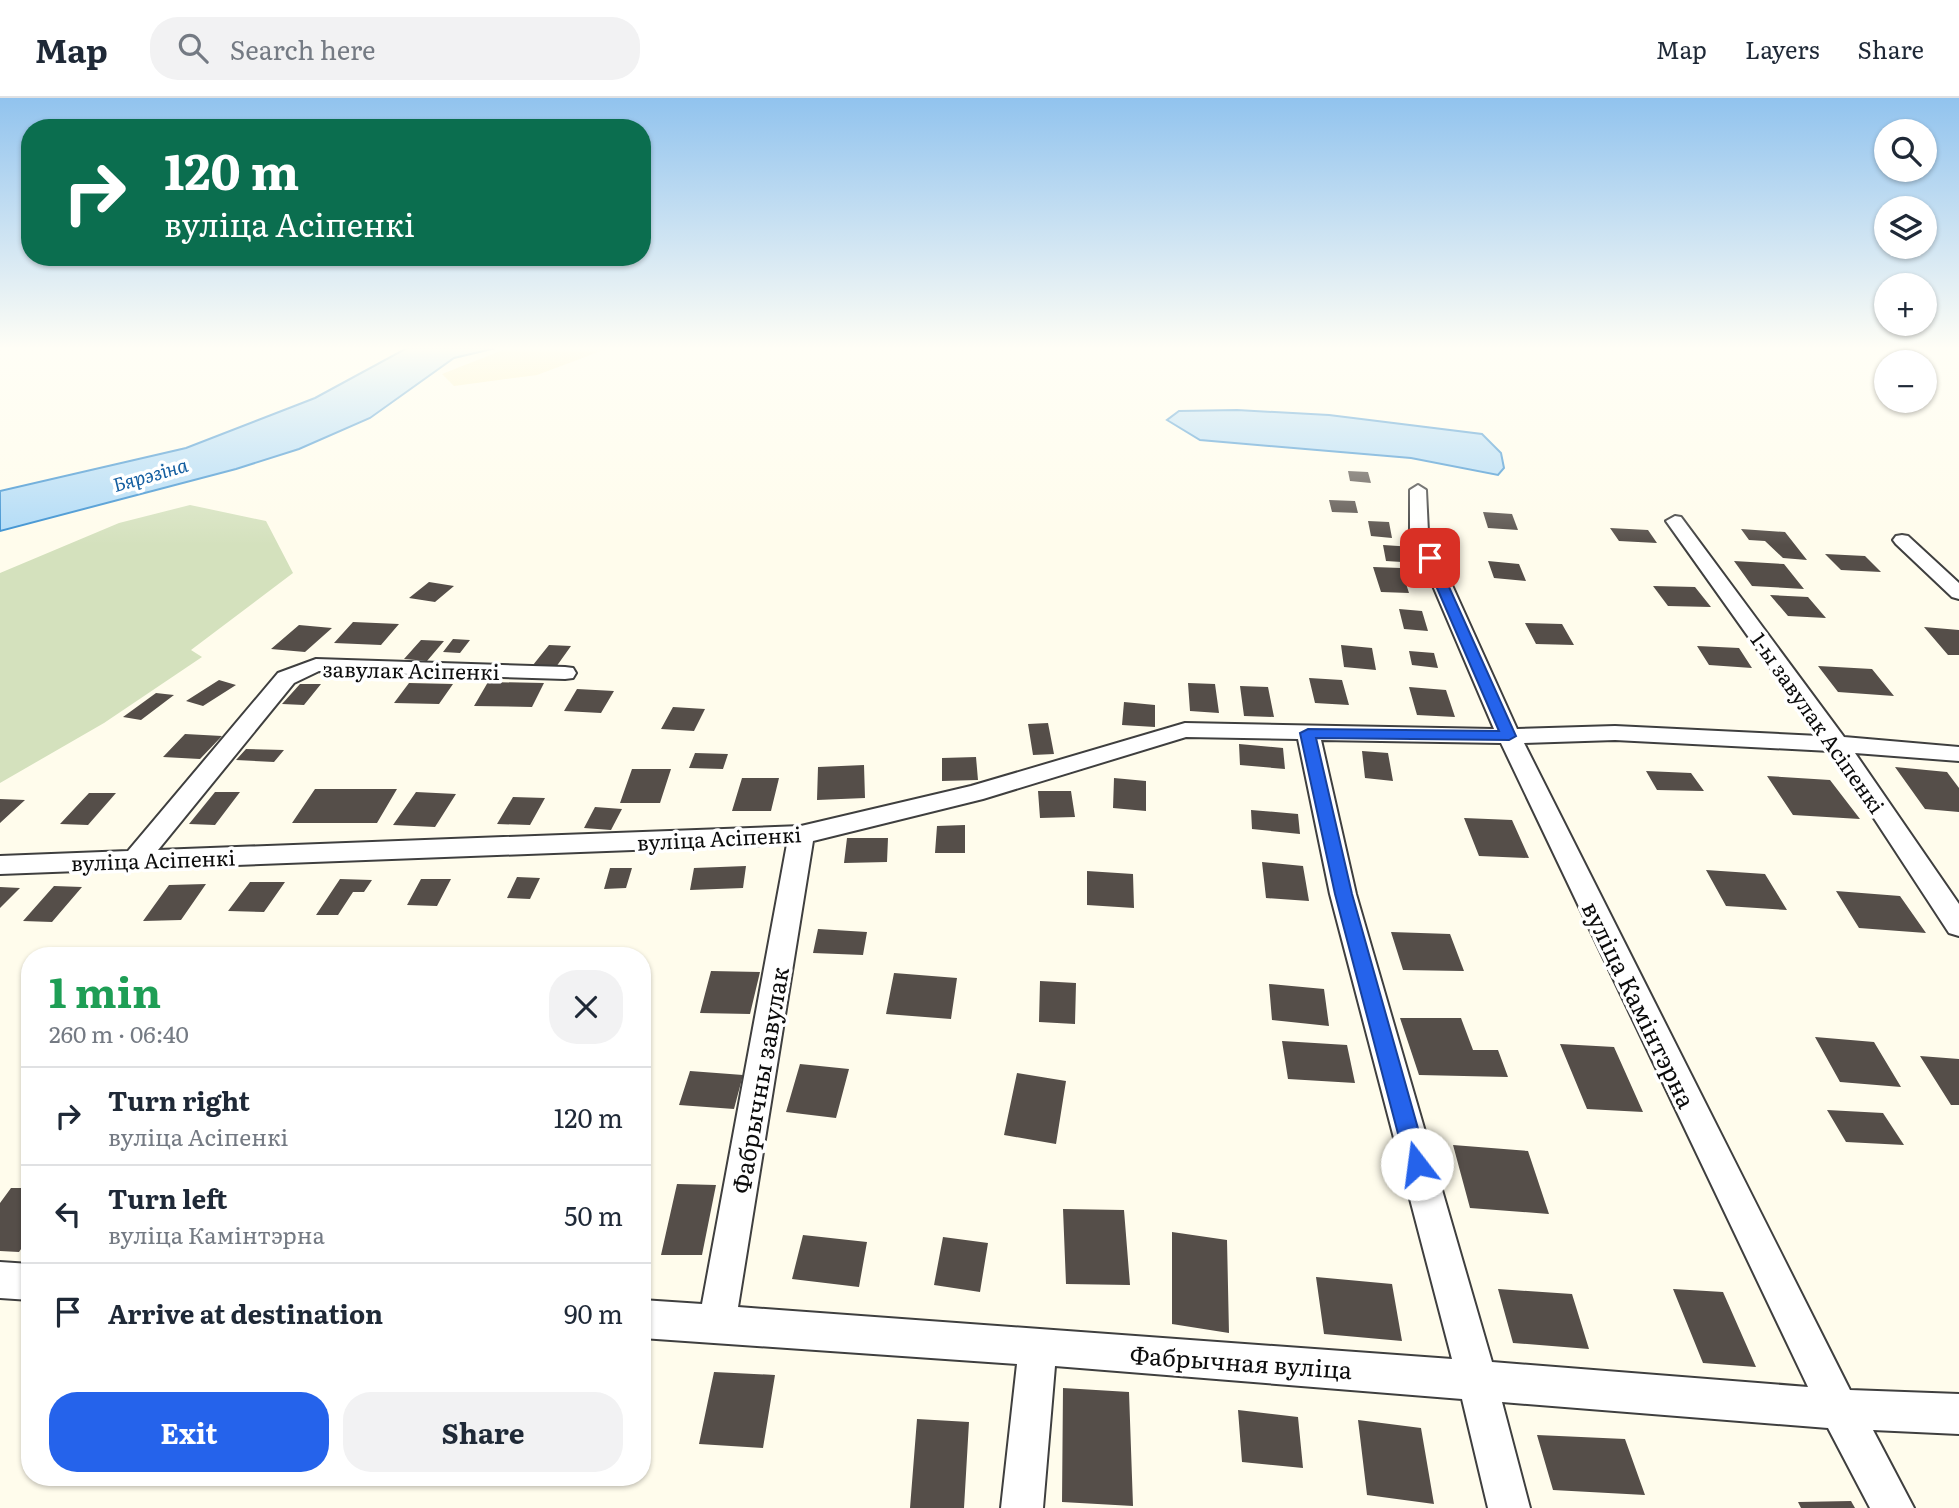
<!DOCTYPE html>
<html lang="en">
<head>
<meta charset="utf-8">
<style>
  :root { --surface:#fff; --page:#f2f2f3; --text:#1f2937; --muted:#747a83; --line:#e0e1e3; --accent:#2563eb }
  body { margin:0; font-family:Literata,serif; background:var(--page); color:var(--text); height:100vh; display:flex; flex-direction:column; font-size:26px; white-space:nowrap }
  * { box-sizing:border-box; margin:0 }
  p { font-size:23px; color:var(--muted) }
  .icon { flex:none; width:38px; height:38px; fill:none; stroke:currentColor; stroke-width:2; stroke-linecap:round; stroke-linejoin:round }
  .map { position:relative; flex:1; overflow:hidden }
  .side { position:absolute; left:21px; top:849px; width:630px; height:539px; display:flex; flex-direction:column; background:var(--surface); border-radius:28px; box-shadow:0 2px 5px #0004 }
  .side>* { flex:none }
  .top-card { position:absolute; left:21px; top:21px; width:630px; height:147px; border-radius:28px; box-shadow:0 2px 5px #0004; background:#0b6e4f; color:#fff; overflow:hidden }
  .tools { position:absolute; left:1874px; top:21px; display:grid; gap:14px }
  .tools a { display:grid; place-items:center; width:63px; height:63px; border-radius:50%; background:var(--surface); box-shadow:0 2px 5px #0004; font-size:35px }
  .pin { position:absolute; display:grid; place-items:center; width:60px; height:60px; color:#fff; margin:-30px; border-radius:14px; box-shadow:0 4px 10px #0006 }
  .me { position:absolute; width:77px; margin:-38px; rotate:345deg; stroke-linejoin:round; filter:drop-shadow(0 0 5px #0008) }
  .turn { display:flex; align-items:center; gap:24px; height:147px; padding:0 28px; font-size:32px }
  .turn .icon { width:91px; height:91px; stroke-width:2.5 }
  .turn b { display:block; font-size:49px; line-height:60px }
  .round { display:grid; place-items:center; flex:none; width:74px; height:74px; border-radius:28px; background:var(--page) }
  .head { display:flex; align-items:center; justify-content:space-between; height:119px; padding:0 28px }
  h1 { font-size:42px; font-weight:700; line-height:52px; color:#1e9e55 }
  .button { display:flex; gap:14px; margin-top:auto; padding:14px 28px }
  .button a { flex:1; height:80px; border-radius:28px; background:var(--accent); color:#fff; font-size:28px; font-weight:700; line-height:80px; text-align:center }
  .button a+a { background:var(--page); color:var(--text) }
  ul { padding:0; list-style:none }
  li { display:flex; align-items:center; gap:21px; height:98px; padding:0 28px; border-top:2px solid var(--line) }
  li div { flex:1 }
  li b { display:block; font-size:26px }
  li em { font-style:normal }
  header { display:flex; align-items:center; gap:42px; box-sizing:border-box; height:98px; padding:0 35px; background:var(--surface); border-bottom:2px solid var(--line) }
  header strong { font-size:33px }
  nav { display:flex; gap:38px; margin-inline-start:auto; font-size:24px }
  .search { width:490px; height:63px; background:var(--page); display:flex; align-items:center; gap:18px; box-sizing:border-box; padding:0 24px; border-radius:28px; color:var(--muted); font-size:26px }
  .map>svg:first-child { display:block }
  .sand { fill:#fcefb7 }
  .cemetery { fill:#d4e1bd }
  .water { fill:#afdaf7; stroke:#358dd0; stroke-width:2 }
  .building { fill:#554e49 }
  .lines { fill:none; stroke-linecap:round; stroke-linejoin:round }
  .street-casing { stroke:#3f3f3f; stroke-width:4 }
  .street { fill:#fff; fill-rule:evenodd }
  .route { fill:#2563eb; stroke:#184099; stroke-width:2 }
  .labels { text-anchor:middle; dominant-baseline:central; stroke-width:7; stroke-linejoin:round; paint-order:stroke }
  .far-water-label { font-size:19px; font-style:italic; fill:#145ea0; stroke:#fff }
  .street-label { font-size:21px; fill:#0c0c0c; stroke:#fff }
  .near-street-label { font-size:24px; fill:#0c0c0c; stroke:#fff }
</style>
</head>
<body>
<header>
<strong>Map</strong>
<div class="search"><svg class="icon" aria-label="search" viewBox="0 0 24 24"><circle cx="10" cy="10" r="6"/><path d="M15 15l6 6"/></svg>Search here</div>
<nav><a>Map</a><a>Layers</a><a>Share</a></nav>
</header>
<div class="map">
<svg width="1959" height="1410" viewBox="0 0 1959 1410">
  <rect width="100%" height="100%" fill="#fffcec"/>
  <path class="sand" d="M508,250h101l-72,27 -83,11 -12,-12z"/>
  <path class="cemetery" d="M190,407l76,16 27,52 -102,77 11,7 -98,66 -104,60v-210l119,-50z"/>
  <path class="water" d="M407,250h89l-42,10 -84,60 -71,31 -63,20 -236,62v-40l186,-43 129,-50z
    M1237,312l92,5 153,19 19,19 3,15 -6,7 -87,-17 -211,-18 -33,-20 12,-9z"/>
  <path class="building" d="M1348,373l20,1 3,11 -21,-2z
    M1329,402l26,1 3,12 -26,-1z
    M1483,414l29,2 6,16 -30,-2z
    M1368,423l21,1 3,16 -21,-2z
    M1610,430l38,2 9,13 -38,-2z
    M1741,431l44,3 22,28 -24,-2 -18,-17 -16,-1z
    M1383,447l31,2 4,16 -32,-2z
    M1825,456l40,2 16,16 -40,-2z
    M1488,463l31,3 7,17 -32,-3z
    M1734,463l50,3 20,25 -52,-3z
    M1373,469l28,1 8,25 -28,-1z
    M429,484l25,4 -19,16 -26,-4z
    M1653,488l42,1 16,20 -43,-1z
    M1770,497l38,2 18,21 -38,-2z
    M1399,511l23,2 6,20 -24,-2z
    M353,524l46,2 -18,21 -47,-2z
    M1525,525l37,1 12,21 -38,-1z
    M299,527l33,3 -27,24 -34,-3z
    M1924,529l35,3v25h-11z
    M453,541l17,1 -10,13 -17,-1z
    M421,542l23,1 -17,20 -23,-2z
    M549,547l22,1 -15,21 -23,-2z
    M1341,547l31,3 4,22 -32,-3z
    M1697,548l42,2 13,20 -43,-3z
    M1409,553l25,2 4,15 -26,-3z
    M1818,568l54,3 22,27 -56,-4z
    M1309,580l33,2 7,25 -34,-2z
    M219,582l17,5 -33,21 -17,-5z
    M488,584l56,1 -12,24 -58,-1z
    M409,585l44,1 -14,20 -45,-1z
    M1188,585l27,1 4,29 -29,-2z
    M300,586h21l-17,21 -22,-1z
    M1240,588l28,1 6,30 -30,-1z
    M1409,589l37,3 9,27 -38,-2z
    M577,591l37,2 -13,22 -37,-2z
    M156,595l18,2 -33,25 -18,-3z
    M1124,604l31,3v22l-33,-2z
    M673,609l32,2 -11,22 -33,-2z
    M1048,625l6,31 -21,1 -5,-31z
    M185,636l37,2 -22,23 -37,-2z
    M1239,646l44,4 2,21 -45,-4z
    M246,651l38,1 -10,12 -38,-2z
    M1362,653l26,2 5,28 -28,-3z
    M695,655l33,1 -5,15 -34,-1z
    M976,659l2,23 -36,1v-23z
    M864,667l1,33 -48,2 1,-33z
    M1895,669l52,5 12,16v24l-34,-3z
    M632,671h39l-11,34h-40z
    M1646,673l45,2 13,18 -47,-1z
    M1767,678l63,4 30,39 -67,-4z
    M742,680h37l-8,33h-39z
    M1114,680l32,3v30l-33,-3z
    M315,691h82l-20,34h-85z
    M1038,693h33l4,26 -35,1z
    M215,694h25l-25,33 -26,-1z
    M416,694l40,2 -21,33 -42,-2z
    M89,695h27l-28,32 -28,-1z
    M513,699l32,1 -15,27 -33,-1z
    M0,701l25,1 -25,23z
    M595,709l27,2 -11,21 -27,-2z
    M1251,712l47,4 2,20 -48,-5z
    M1464,720l48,2 17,38 -50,-2z
    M965,727v28h-30l2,-27z
    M847,740h41l-1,24 -43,1z
    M1262,764l41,4 6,35 -43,-3z
    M746,768l-3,22 -53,2 4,-22z
    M610,770h22l-6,20 -22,1z
    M1706,772l59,4 22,36 -61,-4z
    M1087,773l46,3 1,34 -47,-3z
    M517,779l23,1 -10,21 -23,-1z
    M340,781l32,1 -8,12h-11l-15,23h-22z
    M421,781h30l-14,27 -30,-1z
    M250,784h35l-21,30 -36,-1z
    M206,786l-25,36 -38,1 26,-36z
    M54,788l28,1 -30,35 -29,-1z
    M0,789l20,1 -20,20z
    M1836,793l64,5 26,37 -67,-5z
    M818,831l49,3 -4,23 -50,-2z
    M1391,834l59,2 14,37 -61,-1z
    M711,873l49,1 -10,42 -50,-1z
    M894,875l63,5 -6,41 -65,-5z
    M1040,883l36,2 -1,41 -36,-2z
    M1269,886l55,5 5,37 -57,-6z
    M1400,920h61l12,32h25l10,27 -89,-2z
    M1815,939l59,5 27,45 -61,-5z
    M1282,943l65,4 8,38 -67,-4z
    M1560,946l54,3 29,65 -56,-3z
    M1920,958l39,3v46h-8z
    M800,966l49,5 -13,49 -50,-6z
    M690,973l53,4 -9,34 -55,-4z
    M1017,975l49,8 -10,63 -52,-9z
    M1827,1012l56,3 21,32 -58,-3z
    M1453,1047l75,6 21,63 -79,-6z
    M677,1086l39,1 -14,70h-41z
    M11,1090h19v48l-11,16 -19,-1v-48z
    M1063,1111l61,1 6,75 -64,-1z
    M1172,1134l55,8 2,93 -57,-9z
    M803,1137l64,7 -8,45 -67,-8z
    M943,1139l45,6 -8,49 -46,-7z
    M1316,1179l76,7 10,57 -78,-7z
    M1498,1191l74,5 17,55 -76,-6z
    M1673,1191l50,3 33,75 -53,-4z
    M714,1274l61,3 -12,73 -64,-4z
    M1063,1290l66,4 4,114 -71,-4z
    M1238,1312l60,7 5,51 -61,-6z
    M917,1321l52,3 -5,86h-54z
    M1358,1322l63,8 13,76 -67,-9z
    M1537,1337l88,4 20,56 -92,-5z
    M1851,1403l4,7h-54l-3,-6z"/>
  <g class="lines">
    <g class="street-casing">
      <path id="street" d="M1418,387l8,5 2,42 89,197 98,-3 204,10 -153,-215 9,-5 6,1 163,220 115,10v14l-104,-8 104,151v32l-10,-3 -119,-182 -215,-11 -91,3 326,647 109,4v40l-86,-4 41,78h-44l-42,-80 -326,-26 28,106h-42l-26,-109 -407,-33 -12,142h-42l16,-144 -375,-26v-38l60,4 85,-460 -787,30v-18l128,-5 150,-178 38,-14 249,8 8,1 3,5 -3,5 -8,1 -246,-8 -25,12 -136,167 643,-24 170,-40 214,-63 309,6 -84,-197v-42zM1186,639l112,2 32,155 122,465 -714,-52 75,-466 170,-42zM1321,642l180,3 307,644 -316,-25 -136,-468z
        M1902,437l6,1 51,47v16l-7,-2 -56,-53 -3,-4 3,-4z
        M0,1164l30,2v36l-30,-2z"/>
    </g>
    <use href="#street" class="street"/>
  </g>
  <linearGradient id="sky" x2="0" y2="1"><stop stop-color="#91c3ee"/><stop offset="0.56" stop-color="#fffef6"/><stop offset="1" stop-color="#fffef6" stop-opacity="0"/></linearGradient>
  <rect width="1959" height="447" fill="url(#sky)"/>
  <path class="route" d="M1430,456l6,4 80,178 -7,4 -193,-2 36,156 76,270 -3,7 -8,3 -7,-3 -4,-7 -71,-270 -35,-161 8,-4 191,2 -75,-173z"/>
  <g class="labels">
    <g class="far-water-label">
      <text transform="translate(150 376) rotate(-16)">Бярэзіна</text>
    </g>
    <g class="street-label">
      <text transform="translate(411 571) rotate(1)">завулак Асіпенкі</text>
      <text transform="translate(1819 624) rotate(55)">1-ы завулак Асіпенкі</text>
      <text transform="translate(719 739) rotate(-3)">вуліца Асіпенкі</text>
      <text transform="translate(153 761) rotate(-2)">вуліца Асіпенкі</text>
    </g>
    <g class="near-street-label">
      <text transform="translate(1640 906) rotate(64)">вуліца Камінтэрна</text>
      <text transform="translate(759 982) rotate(-80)">Фабрычны завулак</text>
      <text transform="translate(1241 1263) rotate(4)">Фабрычная вуліца</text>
    </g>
  </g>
</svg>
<div class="tools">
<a><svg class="icon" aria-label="search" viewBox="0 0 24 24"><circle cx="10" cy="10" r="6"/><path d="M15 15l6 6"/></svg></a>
<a><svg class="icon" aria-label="layers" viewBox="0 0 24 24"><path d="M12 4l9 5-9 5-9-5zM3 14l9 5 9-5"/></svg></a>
<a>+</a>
<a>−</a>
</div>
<div class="pin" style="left:1430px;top:460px;background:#d93025"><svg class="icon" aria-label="arrive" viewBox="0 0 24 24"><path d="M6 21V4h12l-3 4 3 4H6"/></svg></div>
<svg class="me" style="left:1417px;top:1066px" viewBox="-20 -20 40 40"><circle r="19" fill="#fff"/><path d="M0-13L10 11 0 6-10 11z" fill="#2563eb"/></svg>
<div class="top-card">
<div class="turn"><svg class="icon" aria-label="right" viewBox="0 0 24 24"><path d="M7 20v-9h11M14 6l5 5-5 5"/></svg><div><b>120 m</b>вуліца Асіпенкі</div></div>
</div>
<section class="side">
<div class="head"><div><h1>1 min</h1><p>260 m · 06:40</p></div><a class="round"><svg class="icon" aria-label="close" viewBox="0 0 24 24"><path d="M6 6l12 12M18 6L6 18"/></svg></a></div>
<ul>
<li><svg class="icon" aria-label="right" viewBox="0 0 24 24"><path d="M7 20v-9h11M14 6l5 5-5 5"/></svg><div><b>Turn right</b><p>вуліца Асіпенкі</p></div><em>120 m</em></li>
<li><svg class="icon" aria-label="left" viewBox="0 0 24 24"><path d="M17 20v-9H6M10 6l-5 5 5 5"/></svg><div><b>Turn left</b><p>вуліца Камінтэрна</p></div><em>50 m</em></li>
<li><svg class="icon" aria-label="arrive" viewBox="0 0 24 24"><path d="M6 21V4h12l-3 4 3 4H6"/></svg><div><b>Arrive at destination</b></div><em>90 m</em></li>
</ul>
<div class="button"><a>Exit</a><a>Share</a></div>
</section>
</div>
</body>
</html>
